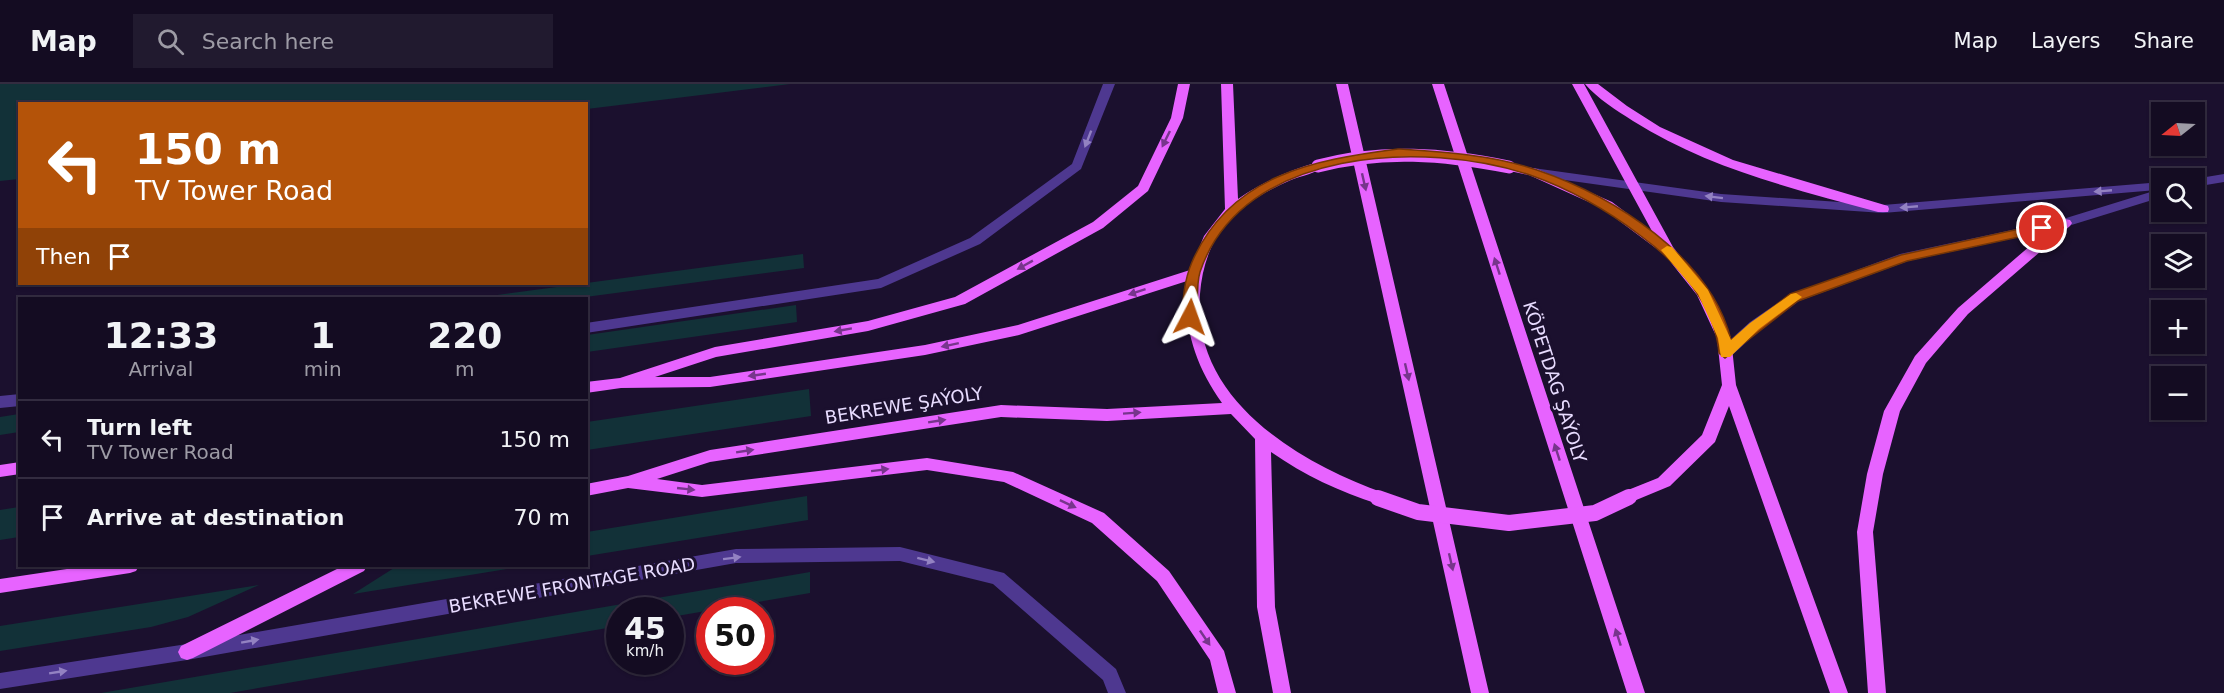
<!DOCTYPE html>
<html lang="en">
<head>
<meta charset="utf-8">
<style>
  :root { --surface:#140c22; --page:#211a2f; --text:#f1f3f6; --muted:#9d9ba5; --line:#332c40 }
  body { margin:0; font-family:"DejaVu Sans",sans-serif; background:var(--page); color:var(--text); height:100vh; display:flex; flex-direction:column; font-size:22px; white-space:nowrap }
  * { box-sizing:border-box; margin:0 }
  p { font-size:20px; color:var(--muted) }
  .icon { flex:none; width:33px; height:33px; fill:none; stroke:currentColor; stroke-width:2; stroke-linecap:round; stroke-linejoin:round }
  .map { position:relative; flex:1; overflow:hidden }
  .drawer { position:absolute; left:18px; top:213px; width:570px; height:270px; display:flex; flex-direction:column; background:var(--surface); border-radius:0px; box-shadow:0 2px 4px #0004,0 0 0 2px var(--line) }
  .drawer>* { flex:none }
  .top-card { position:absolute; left:18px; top:18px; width:570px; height:183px; border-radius:0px; box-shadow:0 2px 4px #0004,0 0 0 2px var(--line); background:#b45309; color:#fff; overflow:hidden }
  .needle { width:39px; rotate:252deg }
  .buttons { position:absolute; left:2151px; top:18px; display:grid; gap:12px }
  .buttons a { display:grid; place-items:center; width:54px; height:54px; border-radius:0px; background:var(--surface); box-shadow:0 2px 4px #0004,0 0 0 2px var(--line); font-size:30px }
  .speed { position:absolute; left:606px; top:513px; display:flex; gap:12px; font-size:30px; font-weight:700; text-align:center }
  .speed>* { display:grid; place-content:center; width:78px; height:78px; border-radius:50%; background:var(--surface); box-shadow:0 2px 4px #0004,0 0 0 2px var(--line); line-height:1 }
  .speed small { font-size:15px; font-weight:400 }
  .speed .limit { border:9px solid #d22; background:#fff; color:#111 }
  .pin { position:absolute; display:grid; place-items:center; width:51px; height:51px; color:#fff; margin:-26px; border:3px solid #fff; border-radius:50%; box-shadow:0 2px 6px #0007 }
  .me { position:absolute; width:66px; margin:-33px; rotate:4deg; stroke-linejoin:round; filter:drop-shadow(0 0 4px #0008) }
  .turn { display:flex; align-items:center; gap:21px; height:126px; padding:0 18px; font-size:27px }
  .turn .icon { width:78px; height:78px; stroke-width:2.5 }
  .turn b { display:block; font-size:42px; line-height:51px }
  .then { display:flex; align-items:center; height:57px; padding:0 18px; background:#0003; gap:12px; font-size:22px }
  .eta { display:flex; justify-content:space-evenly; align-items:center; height:102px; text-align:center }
  .eta b { font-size:36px; font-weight:800; line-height:42px }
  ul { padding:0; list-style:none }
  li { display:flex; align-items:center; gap:18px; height:78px; padding:0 18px; border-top:2px solid var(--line) }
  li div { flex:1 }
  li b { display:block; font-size:22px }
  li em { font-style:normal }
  header { display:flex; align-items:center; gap:36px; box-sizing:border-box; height:84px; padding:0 30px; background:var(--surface); border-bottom:2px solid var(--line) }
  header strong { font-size:28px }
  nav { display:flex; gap:33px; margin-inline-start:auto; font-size:21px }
  .search { width:420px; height:54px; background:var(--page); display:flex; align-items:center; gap:15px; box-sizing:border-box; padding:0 21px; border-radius:0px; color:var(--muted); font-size:22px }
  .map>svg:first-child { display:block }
  .green { fill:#123138 }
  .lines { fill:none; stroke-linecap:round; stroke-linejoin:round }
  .minor { fill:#4e3890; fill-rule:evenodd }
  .major { fill:#e763ff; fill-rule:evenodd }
  .major-bridge-far1 { stroke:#e763ff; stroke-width:13 }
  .major-bridge { stroke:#e763ff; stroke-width:16 }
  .oneway { fill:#9382c2 }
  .oneway2 { fill:#77358c }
  .route { fill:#b45309; stroke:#753606; stroke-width:1.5 }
  .slow { fill:#f59e0b }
  .labels { text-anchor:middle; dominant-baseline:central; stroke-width:6; stroke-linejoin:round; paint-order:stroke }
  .street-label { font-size:18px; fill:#e8dcff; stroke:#1b102e }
</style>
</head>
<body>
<header>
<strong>Map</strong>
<div class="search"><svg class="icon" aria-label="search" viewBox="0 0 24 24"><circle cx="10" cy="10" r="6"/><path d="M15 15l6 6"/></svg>Search here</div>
<nav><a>Map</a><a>Layers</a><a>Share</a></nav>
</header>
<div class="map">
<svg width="2224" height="609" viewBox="0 0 2224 609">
  <rect width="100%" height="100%" fill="#1b102e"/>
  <path class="green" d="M0,0h790l-203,25 -1,-5h-566l-1,75 -19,2z
    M803,170l1,14 -226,30h-103z
    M796,221l1,17 -210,30v-17z
    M809,305l2,27 -224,34v-28z
    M19,330v18l-19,3v-18z
    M807,412l1,24 -221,36v-24z
    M19,423v30l-19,3v-30z
    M403,482h123l-173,28 41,-26z
    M810,488v21l-139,24 -1,-7h-50l-1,16 -389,67h-129z
    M259,501l-71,32 -37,10 -151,24v-25z"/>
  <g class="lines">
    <path class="minor" d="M1103,0h12l-34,85 -101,75 -99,44 -295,45v-10l292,-44 92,-41 102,-74z
      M1533,84l188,26 162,11 279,-23v15l-97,30 -157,34 -109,40 -39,29 -30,27h-10l-2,-4 2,-4 30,-27 39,-27 111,-41 163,-35 94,-29 -274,23 -162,-11 -192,-27v-6z
      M2224,90v8l-30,5v-8z
      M20,310v12l-20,2v-12z
      M900,463l104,26 112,96 10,24h-18l-5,-13 -110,-96 -93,-23 -164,2 -549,97 -187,29v-16l187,-29 549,-95z"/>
    <path class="major" d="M1178,0h12l-7,34 -35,73 -45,37 -138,76 -97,27 -152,26 -61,20h55l215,-32 93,-20 172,-55 14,-34 21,-27 -4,-125h12l5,115c24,-17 52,-29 80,-37l6,4c-7,7 -23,10 -33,14 -23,10 -47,23 -64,43 -17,19 -25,45 -27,71 -9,105 99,169 184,199l2,5 -2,5 -6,1c-38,-12 -74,-29 -107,-52l4,155 16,86h-18l-16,-86 -2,-168 -24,-25 -124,7 -106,-4 -291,45 -53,17 45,6 225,-27 86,14 91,41 65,58 55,80 12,42h-18l-8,-33 -53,-79 -65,-58 -88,-41 -77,-12 -225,27 -74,-9 -42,8v-12l42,-8 82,-26 291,-45 106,4 115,-6c-27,-38 -39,-76 -35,-122l-168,54 -94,20 -215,32 -89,1 -35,5v-11l34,-4 95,-31 153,-26 87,-24 138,-75 45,-36 33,-68z
      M1336,0h12l141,609h-18z
      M1432,0h12l201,609h-18z
      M1572,0h12l89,163 37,46 21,45 5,47 112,308h-18l-101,-287 -14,36 -45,44 -41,17 -6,-1 -2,-5 2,-5 35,-14 44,-43 20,-50 -5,-47 -20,-43 -32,-40 -63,-47 -73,-33 -24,-5 -2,-3 6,-4 28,6 75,33 41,31z
      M1585,0h13l29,22 33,21 73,33 155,46 1,3 -1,3h-10c-84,-23 -171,-44 -245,-91 -17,-11 -35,-22 -48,-37z
      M2065,135l5,1 2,3 -2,3 -102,88 -42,49 -26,48 -17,63 -10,58 13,161h-18l-11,-161 10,-58 17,-63 31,-55 43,-48 102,-88z
      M20,378v12l-20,3v-12z
      M87,482h52l-3,5 -6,2 -130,20v-14z
      M343,482h24l-3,5 -171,87 -6,2 -6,-2 -3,-6 3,-6z"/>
    <path class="major-bridge-far1" d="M1318,82c64,-17 126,-12 191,1"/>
    <path class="major-bridge" d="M1378,414l40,14 91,11 86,-10 34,-16"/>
  </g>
  <defs><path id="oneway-solid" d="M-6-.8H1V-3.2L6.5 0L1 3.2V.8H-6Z" transform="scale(1.5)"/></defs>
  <g class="oneway">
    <use href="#oneway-solid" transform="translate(1088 55) rotate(111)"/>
    <use href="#oneway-solid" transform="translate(2103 107) rotate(175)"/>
    <use href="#oneway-solid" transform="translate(1714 113) rotate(-173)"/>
    <use href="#oneway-solid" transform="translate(1909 123) rotate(175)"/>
    <use href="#oneway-solid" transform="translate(732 474) rotate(-7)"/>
    <use href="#oneway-solid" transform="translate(926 476) rotate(14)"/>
    <use href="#oneway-solid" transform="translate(250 557) rotate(-10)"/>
    <use href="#oneway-solid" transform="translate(58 588) rotate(-9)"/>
  </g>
  <g class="oneway2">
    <use href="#oneway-solid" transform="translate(1166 55) rotate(116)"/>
    <use href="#oneway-solid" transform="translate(1364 98) rotate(77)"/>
    <use href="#oneway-solid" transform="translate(1025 181) rotate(151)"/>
    <use href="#oneway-solid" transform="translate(1497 182) rotate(-108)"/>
    <use href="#oneway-solid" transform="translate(1137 208) rotate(162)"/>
    <use href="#oneway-solid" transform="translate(843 246) rotate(170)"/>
    <use href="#oneway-solid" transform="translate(950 261) rotate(168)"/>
    <use href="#oneway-solid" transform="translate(1407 288) rotate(77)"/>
    <use href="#oneway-solid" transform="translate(757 291) rotate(172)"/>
    <use href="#oneway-solid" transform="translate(1132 329) rotate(-4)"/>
    <use href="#oneway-solid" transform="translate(937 337) rotate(-9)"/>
    <use href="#oneway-solid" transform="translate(745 367) rotate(-9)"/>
    <use href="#oneway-solid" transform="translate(1557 368) rotate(-108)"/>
    <use href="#oneway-solid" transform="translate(880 386) rotate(-7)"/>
    <use href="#oneway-solid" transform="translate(686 405) rotate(6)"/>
    <use href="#oneway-solid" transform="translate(1068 420) rotate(25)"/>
    <use href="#oneway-solid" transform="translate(1451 478) rotate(77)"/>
    <use href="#oneway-solid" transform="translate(1618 553) rotate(-108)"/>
    <use href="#oneway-solid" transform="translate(1205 554) rotate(56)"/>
  </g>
  <path class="route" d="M1398,65c46,3 94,6 139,21 76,26 174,87 194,170l59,-46 111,-39 141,-31 6,4 -6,4 -135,29 -109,40 -73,57 -6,-5c-4,-48 -41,-90 -78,-117 -34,-26 -71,-47 -111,-61 -105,-35 -288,-28 -330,97 -4,13 -2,31 -3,45l-2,3h-9c-7,-14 0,-44 6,-58 38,-87 121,-102 206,-113z"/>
  <path class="slow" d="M1667,162l5,1 36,43 23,50 19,-17 41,-29 5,-1 6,4 -43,32 -29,28h-9l-3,-19 -20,-44 -37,-44z"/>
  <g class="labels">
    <g class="street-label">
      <text transform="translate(1555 298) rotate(72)">KÖPETDAG ŞAÝOLY</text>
      <text transform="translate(904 321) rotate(-9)">BEKREWE ŞAÝOLY</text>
      <text transform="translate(572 501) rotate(-10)">BEKREWE FRONTAGE ROAD</text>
    </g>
  </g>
</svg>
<div class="buttons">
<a><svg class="needle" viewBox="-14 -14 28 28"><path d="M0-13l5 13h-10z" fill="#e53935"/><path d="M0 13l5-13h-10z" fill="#9d9ba5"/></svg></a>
<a><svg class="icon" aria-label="search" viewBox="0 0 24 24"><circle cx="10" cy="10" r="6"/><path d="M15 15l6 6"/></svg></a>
<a><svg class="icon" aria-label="layers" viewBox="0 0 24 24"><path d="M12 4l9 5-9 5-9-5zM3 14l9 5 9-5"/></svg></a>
<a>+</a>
<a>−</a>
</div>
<div class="speed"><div>45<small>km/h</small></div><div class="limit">50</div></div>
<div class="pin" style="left:2042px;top:144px;background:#d93025"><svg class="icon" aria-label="arrive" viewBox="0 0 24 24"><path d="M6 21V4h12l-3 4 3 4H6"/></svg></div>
<svg class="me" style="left:1190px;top:233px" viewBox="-20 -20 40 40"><path d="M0-17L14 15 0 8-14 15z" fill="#b45309" stroke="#fff" stroke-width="4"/></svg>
<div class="top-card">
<div class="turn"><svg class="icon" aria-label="left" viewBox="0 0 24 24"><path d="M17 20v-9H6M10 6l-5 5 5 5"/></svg><div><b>150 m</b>TV Tower Road</div></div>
<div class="then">Then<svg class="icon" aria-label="arrive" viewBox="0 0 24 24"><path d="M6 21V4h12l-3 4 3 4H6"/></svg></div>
</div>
<section class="drawer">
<div class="eta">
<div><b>12:33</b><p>Arrival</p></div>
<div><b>1</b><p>min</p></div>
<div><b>220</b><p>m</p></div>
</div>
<ul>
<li><svg class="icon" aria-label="left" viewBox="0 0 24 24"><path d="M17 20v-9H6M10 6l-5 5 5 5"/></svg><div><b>Turn left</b><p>TV Tower Road</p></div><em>150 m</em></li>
<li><svg class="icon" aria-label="arrive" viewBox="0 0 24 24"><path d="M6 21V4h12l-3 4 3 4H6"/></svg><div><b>Arrive at destination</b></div><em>70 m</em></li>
</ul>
</section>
</div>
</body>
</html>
